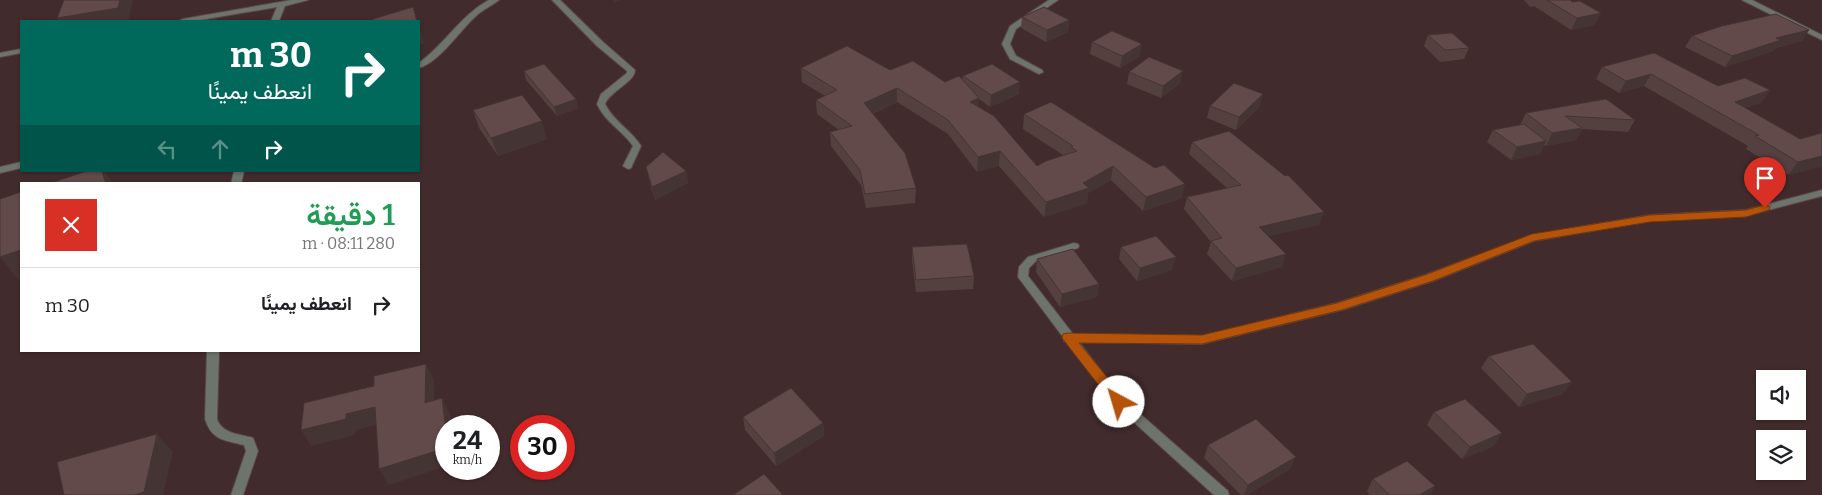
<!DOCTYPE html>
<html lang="ar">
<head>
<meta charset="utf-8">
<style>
  :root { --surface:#fff; --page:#f2f2f2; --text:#202124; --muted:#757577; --line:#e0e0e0 }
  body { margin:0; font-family:Bitter,Vazirmatn,serif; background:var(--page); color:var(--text); direction:rtl; height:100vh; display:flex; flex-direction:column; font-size:19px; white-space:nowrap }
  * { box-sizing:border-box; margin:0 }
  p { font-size:16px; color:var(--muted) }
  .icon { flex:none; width:28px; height:28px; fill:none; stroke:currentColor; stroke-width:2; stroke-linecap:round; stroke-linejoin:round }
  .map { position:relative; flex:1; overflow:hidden; direction:ltr }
  .panel { position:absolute; left:20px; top:182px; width:400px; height:170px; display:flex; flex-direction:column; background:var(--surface); border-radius:0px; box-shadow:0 1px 4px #0004; direction:rtl }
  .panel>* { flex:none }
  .banner { position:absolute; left:20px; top:20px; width:400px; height:152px; border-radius:0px; box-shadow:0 1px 4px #0004; direction:rtl; background:#00695c; color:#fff; overflow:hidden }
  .tools { position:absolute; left:1756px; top:370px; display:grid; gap:10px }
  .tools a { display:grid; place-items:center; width:50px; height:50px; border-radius:0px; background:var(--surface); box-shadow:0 1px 4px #0004; font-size:25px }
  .speed { position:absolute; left:435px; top:415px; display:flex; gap:10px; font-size:25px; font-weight:700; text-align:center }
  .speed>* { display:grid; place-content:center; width:65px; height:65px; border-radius:50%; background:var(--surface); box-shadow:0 1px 4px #0004; line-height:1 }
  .speed small { font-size:12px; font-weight:400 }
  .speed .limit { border:8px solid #d22; background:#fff; color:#111 }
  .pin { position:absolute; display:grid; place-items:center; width:42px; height:42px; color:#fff; margin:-51px -21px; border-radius:50% 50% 50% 0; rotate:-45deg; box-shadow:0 0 5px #0007 }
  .pin .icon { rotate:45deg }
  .me { position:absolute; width:55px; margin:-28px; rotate:321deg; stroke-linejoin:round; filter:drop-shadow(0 0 4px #0008) }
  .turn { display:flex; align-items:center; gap:18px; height:105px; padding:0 25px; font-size:22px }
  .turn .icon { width:65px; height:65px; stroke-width:2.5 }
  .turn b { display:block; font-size:35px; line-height:42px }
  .lanes { display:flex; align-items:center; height:48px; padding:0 25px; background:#0003; justify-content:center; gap:25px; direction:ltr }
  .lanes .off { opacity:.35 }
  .round { display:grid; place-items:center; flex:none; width:52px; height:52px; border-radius:0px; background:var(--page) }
  .headline { display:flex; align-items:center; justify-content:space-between; height:85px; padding:0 25px }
  h1 { font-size:30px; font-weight:600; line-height:38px; color:#1e9e55 }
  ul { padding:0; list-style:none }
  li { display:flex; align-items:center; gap:15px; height:75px; padding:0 25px; border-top:1px solid var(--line) }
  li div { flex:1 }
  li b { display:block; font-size:19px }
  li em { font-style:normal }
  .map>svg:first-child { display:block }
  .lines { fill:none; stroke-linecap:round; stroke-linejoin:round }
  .minor-casing { stroke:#5e4849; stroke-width:2 }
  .tertiary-casing { stroke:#5e4849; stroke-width:2 }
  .minor { fill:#6d746c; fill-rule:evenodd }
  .tertiary { fill:#6d746c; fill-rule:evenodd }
  .wall { fill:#554040 }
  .shaded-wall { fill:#453434 }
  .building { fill:#634a4a; stroke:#453434 }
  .route { fill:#b45309; stroke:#753606 }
</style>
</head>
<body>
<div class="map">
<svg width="1822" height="495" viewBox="0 0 1822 495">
  <rect width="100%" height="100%" fill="#422b2c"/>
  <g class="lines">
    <g class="minor-casing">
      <path id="minor" d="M292,0h16l-23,6 -6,15h-8l6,-14 -82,14h-16l4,-2z
        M489,0h10c-7,6 -16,9 -23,16 -16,14 -36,46 -57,52v-5c26,-19 42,-48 70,-63z
        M552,0h8l43,42 32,28c0,12 -25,21 -30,34 8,17 26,26 36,42l-10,22 -3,1 -5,-3 10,-20c-11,-16 -28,-24 -36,-42l4,-10 26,-21v-2l-30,-25z
        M1049,0h9l-42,29 -6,15 6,12 26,14 1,2 -4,2 -29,-15 -8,-15 8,-18z
        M21,49v4l-21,4v-4z
        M21,162v6l-21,5v-6z
        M234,171h10l-3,13h-10z
        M1822,190v6l-76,20 -96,5 -116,20 -101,40 -91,29 -140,34 -123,-2 44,57 105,92 1,4h-15l-99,-90 -49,-63 -2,-1 -1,-4 -45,-60 1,-10 9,-10 46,-14 4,1 1,2 -1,2 -42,13 -7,7 -1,8 45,58 129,2 135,-33 88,-28 107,-40 118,-20 96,-5z
        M207,351h12l-2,68c5,15 23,15 36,19l5,13 -15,44h-12l15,-44 -2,-6c-19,-5 -32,-4 -39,-26z"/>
    </g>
    <g class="tertiary-casing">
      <path id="tertiary" d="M1742,0h10l70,35v5z"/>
    </g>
    <use href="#minor" class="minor"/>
    <use href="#tertiary" class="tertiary"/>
  </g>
  <path class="wall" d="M1524,0h46l25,25 -24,5 -37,-24 -4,1z
    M1022,17l47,3 -1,12 -22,10 -25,-14z
    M1809,30l-7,11 -26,7 -3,3 -48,16 -40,-20 7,-11z
    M1428,35l41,13 -5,11 -24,3 -16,-16z
    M1092,42l48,14 -20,12 -30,-14z
    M1654,53l64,33 52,4 -8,12 -17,6 55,31 22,-6v33l-34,9 -42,-26 2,-3 -104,-60 -25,7 -23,-14 6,-12z
    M801,68l89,2 55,12 17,-3 1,-3 56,18 -29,13 -11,-8 -1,8 59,59 26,-11 -40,-26 1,-15 158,84 -39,13 -32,-31 -23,13 -1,10 -43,14 -45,-51 -22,6 -29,-38 -51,-32 -25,12 44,74 -1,15 -49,5 -5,-23 -30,-39 -1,-14 9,-2 -22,-16 -1,-14 9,-4 -23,-14z
    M524,71l52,28 2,9 -21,8 -31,-36z
    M1129,72l51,11 -19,15 -34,-14z
    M1210,106h50l-24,24 -29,-12z
    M473,110l74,29 -49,17 -19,-28z
    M1526,113l109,7 -7,12 -46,-3 -6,11 -30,6 -2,-1 -4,9 -29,6 -24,-18 6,-12 27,-5z
    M1192,142l132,70 -5,13 -51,11 14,31 -50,14 -25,-27 4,-12 -27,-33 3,-12 40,-9 -38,-34z
    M646,167l40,4 2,12 -33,17 -6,-21z
    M912,247l62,29 -1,13 -57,3 -4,-32z
    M1121,247l51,23 -35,11 -18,-22z
    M1037,259l62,25 -2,13 -37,10 -24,-35z
    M1489,356l74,38 -44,13 -38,-39z
    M1434,412l60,34 -32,13 -35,-34z
    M743,417l80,6 1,13 -48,30 -31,-36z
    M1208,445l82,24 -43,26h-6l-37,-37z
    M1373,479l62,7 -5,9h-60l-3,-4z"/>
  <path class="shaded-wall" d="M120,0h13l-5,21h-69l-2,-3z
    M613,0h8l-8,3z
    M1601,13l-6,12 -24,5 6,-12z
    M1069,20l-1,12 -22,10 1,-12z
    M419,24l5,19 -5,2z
    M1809,30l-7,11 -26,7 -3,3 -48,16 7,-11 44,-18z
    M1142,44l-2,12 -20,12 2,-12z
    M1183,71l-3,12 -19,15 2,-12z
    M1651,74l-7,12 -25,7 7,-12z
    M1020,82l-1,12 -29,13 1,-12z
    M897,88v14l-33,15v-14z
    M1770,90l-8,12 -36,12 9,-12z
    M1263,94l-3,12 -24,24 3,-13z
    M979,98l-1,14 -8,-10z
    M576,99l2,9 -21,8 -3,-9z
    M542,121l5,18 -49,17 -7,-18z
    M1582,128l-6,12 -30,6 6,-13z
    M1546,141l-6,13 -29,6 6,-13z
    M1000,151l-1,15 -22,6 1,-15z
    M1822,156v10l-34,9 10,-13z
    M1113,166l-2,14 -23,13 -1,10 -43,14 2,-15 37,-19z
    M102,171h2l9,13h-7z
    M686,171l2,12 -33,17 -3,-13z
    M1185,184l-3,14 -39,13 3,-14z
    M1324,212l-5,13 -64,14 4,-12z
    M21,250v29l-3,1 -18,-23z
    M1286,254l-4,13 -50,14 4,-13z
    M1176,257l-4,13 -35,11 3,-13z
    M1099,284l-2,13 -37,10 2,-13z
    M426,364l8,16v39l-9,-16z
    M1572,382l-9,12 -44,13 8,-13z
    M442,398l8,16 2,12h-6v5z
    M375,407l9,16 -28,7 -1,5 -44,11 -10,-16 45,-16z
    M823,423l1,13 -48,30 -2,-13z
    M1502,433l-8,13 -32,13 8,-12z
    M157,434l16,18 -10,43h-28z
    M446,448v18l-57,19 -10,-16z
    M1296,457l-6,12 -43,26h-3l4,-10z
    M1435,486l-5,9h-11z"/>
  <path class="building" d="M64,0h56l-2,8 -61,10z
    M1547,0h23l2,2 8,-1 21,12 -24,5z
    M413,7l4,14h-42l-2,-2z
    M1044,7l25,13 -22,10 -25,-13z
    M1776,14l33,16 -33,8 5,2 -49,16 -40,-20 30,-10z
    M216,19l1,2h-10z
    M1112,31l30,13 -20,12 -30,-14z
    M1452,33l17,15 -24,2 -17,-15z
    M847,46l43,24 23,-9 32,21 14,-6 20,22 -9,4 24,14 43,50 9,-5 31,-10 -6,-4 2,-1 -49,-32 27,-12 104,66 9,-3 21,19 -39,13 -33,-31 -30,17 6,5 -43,14 -46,-51 -22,6 -30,-37 -51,-32 -33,15 41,50 11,35 -51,6 -5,-24 -30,-38 22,-6 -36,-26 21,-10 -36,-22z
    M1654,53l64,33 27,-8 25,12 -35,12 65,37 22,-6v23l-24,6 -43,-26 4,-1 -108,-61 -25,7 -24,-14z
    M1149,57l34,14 -20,15 -34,-14z
    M544,64l32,35 -22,8 -30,-36z
    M992,64l28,18 -29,13 -28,-19z
    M1234,83l29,11 -24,23 -29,-11z
    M522,95l20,26 -51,17 -18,-28z
    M1606,99l29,21 -70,-4 17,12 -30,5 -26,-20z
    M1524,124l22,17 -29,6 -24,-17z
    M1229,131l56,45 3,-1 36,37 -65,15 27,27 -50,14 -25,-27 11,-3 -35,-41 54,-12 -49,-43z
    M663,152l23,19 -34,16 -6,-20z
    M87,171h15l4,13h-58z
    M21,192v58l-21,7v-58z
    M1156,236l20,21 -36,11 -19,-21z
    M967,244l7,32 -58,4 -4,-33z
    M1073,249l26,35 -37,10 -25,-35z
    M1533,344l39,38 -45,12 -38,-38z
    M426,364l-1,39 17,-5 4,33v17l-67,21 -4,-62 -29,7v5l-45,11 3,-27 70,-17v-10z
    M791,388l32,35 -49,30 -31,-36z
    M1465,399l37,34 -32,14 -36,-35z
    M1256,419l40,38 -48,28 -40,-40z
    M157,434l-13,58 -9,3h-71l-7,-33z
    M1407,461l28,25 -16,9h-29l-17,-16z
    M764,474l19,21h-50z"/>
  <path class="route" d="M1765,205l4,1 1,2 -1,2 -23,7 -96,5 -116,19 -101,40 -91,29 -140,34 -123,-1 45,55 2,4 -2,3 -5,2 -5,-2 -52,-67 1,-4 5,-1 134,2 135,-32 88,-28 107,-41 118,-19 96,-5z"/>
</svg>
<div class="tools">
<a><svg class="icon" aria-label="sound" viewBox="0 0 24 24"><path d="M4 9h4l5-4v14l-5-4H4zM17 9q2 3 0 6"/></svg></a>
<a><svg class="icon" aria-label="layers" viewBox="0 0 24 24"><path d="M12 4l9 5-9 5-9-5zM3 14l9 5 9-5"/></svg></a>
</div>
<div class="speed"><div>24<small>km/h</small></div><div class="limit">30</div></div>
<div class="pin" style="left:1765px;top:208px;background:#d93025"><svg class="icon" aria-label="arrive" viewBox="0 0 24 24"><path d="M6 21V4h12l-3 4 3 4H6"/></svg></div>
<svg class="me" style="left:1119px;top:402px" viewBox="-20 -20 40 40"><circle r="19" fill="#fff"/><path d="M0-13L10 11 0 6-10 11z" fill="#b45309"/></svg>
<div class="banner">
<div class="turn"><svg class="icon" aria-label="right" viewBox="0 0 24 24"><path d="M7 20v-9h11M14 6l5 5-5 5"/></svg><div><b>30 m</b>انعطف يمينًا</div></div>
<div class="lanes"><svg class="icon off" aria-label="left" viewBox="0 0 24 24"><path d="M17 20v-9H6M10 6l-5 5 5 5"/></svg><svg class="icon off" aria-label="ahead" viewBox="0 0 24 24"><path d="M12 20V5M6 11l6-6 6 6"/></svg><svg class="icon" aria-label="right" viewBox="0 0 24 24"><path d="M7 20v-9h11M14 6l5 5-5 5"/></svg></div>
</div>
<section class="panel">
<div class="headline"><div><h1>1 دقيقة</h1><p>280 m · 08:11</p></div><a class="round" style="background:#d93025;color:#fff"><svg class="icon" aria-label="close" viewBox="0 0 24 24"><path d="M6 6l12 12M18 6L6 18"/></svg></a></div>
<ul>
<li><svg class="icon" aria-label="right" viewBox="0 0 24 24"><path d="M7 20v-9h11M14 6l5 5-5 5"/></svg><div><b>انعطف يمينًا</b></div><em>30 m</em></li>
</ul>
</section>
</div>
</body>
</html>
